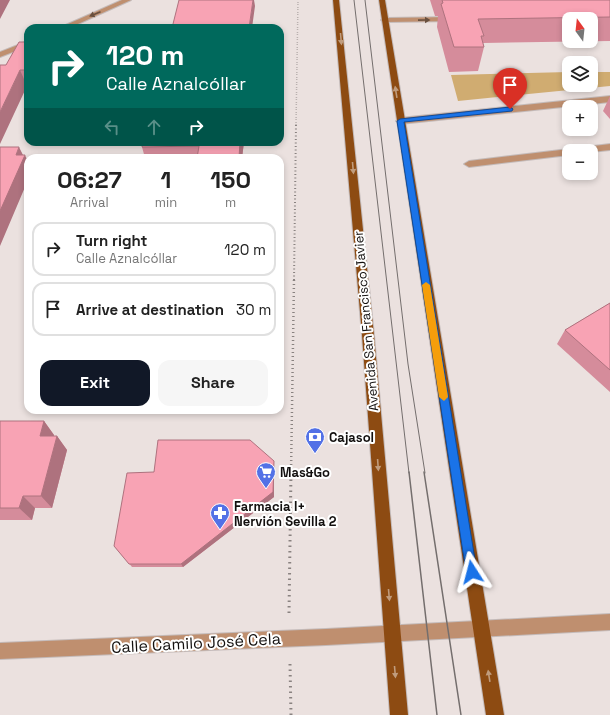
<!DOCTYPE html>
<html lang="en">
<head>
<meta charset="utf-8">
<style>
  :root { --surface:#fff; --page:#f6f6f6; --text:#222; --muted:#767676; --line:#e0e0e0; --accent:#111827 }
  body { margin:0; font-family:"Space Grotesk",sans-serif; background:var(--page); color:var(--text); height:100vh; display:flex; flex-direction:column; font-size:15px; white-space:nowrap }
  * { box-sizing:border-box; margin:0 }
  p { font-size:13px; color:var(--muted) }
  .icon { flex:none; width:22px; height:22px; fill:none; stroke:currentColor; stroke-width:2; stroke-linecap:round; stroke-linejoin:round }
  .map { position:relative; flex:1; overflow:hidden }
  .details { position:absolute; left:24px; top:154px; width:260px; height:260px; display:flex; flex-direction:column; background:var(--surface); border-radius:12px; box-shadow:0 2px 6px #0003 }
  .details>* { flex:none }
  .top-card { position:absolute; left:24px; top:24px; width:260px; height:122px; border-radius:12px; box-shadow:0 2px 6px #0003; background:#00695c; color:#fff; overflow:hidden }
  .needle { width:26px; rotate:345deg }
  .controls { position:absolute; left:562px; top:12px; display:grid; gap:8px }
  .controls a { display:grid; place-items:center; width:36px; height:36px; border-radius:8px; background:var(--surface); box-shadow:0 2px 6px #0003; font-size:20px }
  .pin { position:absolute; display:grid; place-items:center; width:34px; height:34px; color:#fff; margin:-41px -17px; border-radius:50% 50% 50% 0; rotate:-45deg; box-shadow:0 0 4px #0007 }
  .pin .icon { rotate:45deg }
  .me { position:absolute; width:44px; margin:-22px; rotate:351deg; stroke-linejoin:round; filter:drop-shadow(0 0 3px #0008) }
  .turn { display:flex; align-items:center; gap:14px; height:84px; padding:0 16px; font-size:18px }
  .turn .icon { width:52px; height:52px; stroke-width:2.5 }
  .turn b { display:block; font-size:28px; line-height:34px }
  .lanes { display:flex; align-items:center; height:38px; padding:0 16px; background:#0003; justify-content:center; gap:20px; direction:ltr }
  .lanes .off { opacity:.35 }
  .eta { display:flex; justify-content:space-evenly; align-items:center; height:68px; text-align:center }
  .eta b { font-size:24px; font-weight:700; line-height:28px }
  .button { display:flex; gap:8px; margin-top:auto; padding:8px 16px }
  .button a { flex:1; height:46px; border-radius:12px; background:var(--accent); color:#fff; font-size:16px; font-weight:700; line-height:46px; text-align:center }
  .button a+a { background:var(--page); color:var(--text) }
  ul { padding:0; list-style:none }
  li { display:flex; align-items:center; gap:12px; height:54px; margin:0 8px 6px; padding:0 8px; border:2px solid var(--line); border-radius:12px }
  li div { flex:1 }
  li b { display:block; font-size:15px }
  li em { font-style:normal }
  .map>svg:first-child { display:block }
  .green { fill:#d0ac71 }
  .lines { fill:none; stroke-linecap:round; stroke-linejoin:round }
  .minor-casing { stroke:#c4bbba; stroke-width:2 }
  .major-casing { stroke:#c4bbba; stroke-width:2 }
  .path-far3 { stroke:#898280; stroke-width:1.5; stroke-dasharray:0.5 2; stroke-linecap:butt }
  .path-far2 { stroke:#898280; stroke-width:2; stroke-dasharray:1 2.5; stroke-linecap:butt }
  .path-far1 { stroke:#898280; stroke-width:2.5; stroke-dasharray:1 3; stroke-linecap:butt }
  .path { stroke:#898280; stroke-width:3; stroke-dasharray:1.5 4; stroke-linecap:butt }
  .minor { fill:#bf8f6f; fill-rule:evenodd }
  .major { fill:#8d4b12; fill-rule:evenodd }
  .tram-far1 { stroke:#746e6d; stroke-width:1 }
  .tram { stroke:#746e6d; stroke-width:1.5 }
  .wall { fill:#d58c9b; fill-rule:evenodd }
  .shaded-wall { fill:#ae727e }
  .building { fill:#f8a3b4; stroke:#ae727e }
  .oneway { fill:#69503f }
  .oneway2 { fill:#c09c7d }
  .route { fill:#1a73e8; stroke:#114b97 }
  .slow { fill:#f59e0b }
  .labels { text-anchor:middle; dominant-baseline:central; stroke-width:4; stroke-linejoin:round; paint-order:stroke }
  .street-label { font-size:13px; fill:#13100f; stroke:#fff }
  .poi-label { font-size:13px; font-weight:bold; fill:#13100f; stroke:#fff; text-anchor:start }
  .near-street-label { font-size:16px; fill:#13100f; stroke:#fff }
</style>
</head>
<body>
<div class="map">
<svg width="610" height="715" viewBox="0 0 610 715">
  <rect width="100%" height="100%" fill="#ebe1df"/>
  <path class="green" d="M569,72v13h22v-13h19v14l-152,15 -7,-26z"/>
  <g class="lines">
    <g class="minor-casing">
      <path id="minor" d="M122,0h9l-62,28h-10z
        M454,17l4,2 -1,2 -72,1 -4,-2 4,-2z
        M28,41v5l-28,11v-5z
        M610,96v6l-210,22 -4,-3 4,-3z
        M610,144v6l-19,2 -18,-1 5,-3z
        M569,149l4,2h-4v4l-100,12 -5,-3 5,-3z
        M610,614v16l-284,15 -326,14v-16l326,-14z"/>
    </g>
    <g class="major-casing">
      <path id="major" d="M333,0h6l35,335 34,380h-18l-28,-380z
        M379,0h6l119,715h-18z"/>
    </g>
    <path class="path-far3" d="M296,125l2,-125"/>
    <path class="path-far2" d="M294,280l2,-156"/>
    <path class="path-far1" d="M291,473l3,-194"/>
    <path class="path" d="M289,613l2,-141
      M290,664l1,51"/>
    <use href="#minor" class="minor"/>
    <use href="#major" class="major"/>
    <path class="tram-far1" d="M354,0l55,473
      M365,0l43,364 17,109"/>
    <path class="tram" d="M409,472l28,243
      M424,472l37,243"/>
  </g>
  <path class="wall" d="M430,0h180v41l-127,2 1,4 -6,24 -29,1 -12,-45 1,-11h-3zM569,19h22v22h-22z
    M28,42v44h-1l-21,-21z
    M610,96v23l-7,-8z
    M244,142l-2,16h-97l-3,-11z
    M610,303v89l-53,-48 8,-14z
    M0,421h44l10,14v1h3l10,14 -15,58h-17l-3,12h-32z
    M274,461v36l-91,70h-51l-18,-21 40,-74z"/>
  <path class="shaded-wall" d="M0,0h10l-10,19z
    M253,0h1l1,6 -3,22h-3z
    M283,45v43l-3,2v-16z
    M20,70l7,16 -27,58v-32z
    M240,142h4l-2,16h-3z
    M19,147l5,10 1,-2 3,7v18l-28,66v-35l16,-56z
    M44,421l10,14 -4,15 -10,-14z
    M57,436l10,14 -15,58 -11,-12z
    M274,461v36l-91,70 -2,-3z
    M23,496l12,12 -3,12 -13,-12z"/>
  <path class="building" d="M179,0h74l-4,28h-77z
    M442,0h168v17l-132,2 6,17h-3l3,11h-30l-13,-43 2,-1z
    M19,42h9v28h-8l-20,42v-47h6z
    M280,44l3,1v28l-3,1z
    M143,142h97l-1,16h-42l2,-12 -57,1z
    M0,147h19l-3,8h9l-25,56z
    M610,303v67l-45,-40z
    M0,421h44l-4,15h17l-16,60h-18l-4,12h-19z
    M158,440h92l24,21 -1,31 -92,72h-52l-15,-18 13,-73 27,-1z"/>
  <defs><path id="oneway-solid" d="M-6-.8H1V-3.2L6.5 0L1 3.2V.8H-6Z"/></defs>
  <g class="oneway">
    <use href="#oneway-solid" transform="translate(95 14) rotate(157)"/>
    <use href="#oneway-solid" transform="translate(424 20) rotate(-1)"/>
  </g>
  <g class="oneway2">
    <use href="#oneway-solid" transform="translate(341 39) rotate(85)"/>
    <use href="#oneway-solid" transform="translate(396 92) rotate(-99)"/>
    <use href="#oneway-solid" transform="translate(353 168) rotate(85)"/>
    <use href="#oneway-solid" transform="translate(378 465) rotate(86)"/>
    <use href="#oneway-solid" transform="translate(389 595) rotate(85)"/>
    <use href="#oneway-solid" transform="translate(395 672) rotate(85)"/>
    <use href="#oneway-solid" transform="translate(489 676) rotate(-99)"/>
  </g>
  <path class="route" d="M510,107l3,2 -1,2 -108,11 73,450 -1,4 -4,1 -4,-1 -2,-4 -69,-451 3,-2z"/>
  <path class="slow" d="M426,282l4,3 18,112 -4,4 -5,-4 -17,-112z"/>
  <defs>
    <g id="bank-pin" transform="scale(1)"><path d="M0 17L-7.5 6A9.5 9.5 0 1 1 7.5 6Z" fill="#5371e6" stroke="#fff"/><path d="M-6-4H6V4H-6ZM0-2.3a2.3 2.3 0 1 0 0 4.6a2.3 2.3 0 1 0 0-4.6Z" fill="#fff"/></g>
    <g id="supermarket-pin" transform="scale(1)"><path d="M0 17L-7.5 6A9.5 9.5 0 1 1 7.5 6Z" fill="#5371e6" stroke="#fff"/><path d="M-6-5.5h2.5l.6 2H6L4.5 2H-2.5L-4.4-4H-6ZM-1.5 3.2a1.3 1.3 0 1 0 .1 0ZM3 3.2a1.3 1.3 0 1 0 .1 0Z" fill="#fff"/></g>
    <g id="pharmacy-pin" transform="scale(1)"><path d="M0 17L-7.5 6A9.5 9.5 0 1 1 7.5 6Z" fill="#5371e6" stroke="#fff"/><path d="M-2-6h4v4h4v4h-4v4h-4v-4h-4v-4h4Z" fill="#fff"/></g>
  </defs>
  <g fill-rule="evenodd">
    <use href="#bank-pin" x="315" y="437"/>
    <use href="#supermarket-pin" x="266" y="472"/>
    <use href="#pharmacy-pin" x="220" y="513"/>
  </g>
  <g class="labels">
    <g class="street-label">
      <text transform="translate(366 321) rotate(-95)">Avenida San Francisco Javier</text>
    </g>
    <g class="poi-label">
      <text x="329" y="437">Cajasol</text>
      <text x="280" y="472">Mas&amp;Go</text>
      <text x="234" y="506">Farmacia I+<tspan x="234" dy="15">Nervión Sevilla 2</tspan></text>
    </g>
    <g class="near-street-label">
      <text transform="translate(196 643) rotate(-3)">Calle Camilo José Cela</text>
    </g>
  </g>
</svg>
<div class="controls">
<a><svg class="needle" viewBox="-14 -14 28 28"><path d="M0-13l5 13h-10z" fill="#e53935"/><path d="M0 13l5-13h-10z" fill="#767676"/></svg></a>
<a><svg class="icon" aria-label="layers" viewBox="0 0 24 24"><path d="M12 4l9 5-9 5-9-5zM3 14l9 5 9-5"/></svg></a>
<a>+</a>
<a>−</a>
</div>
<div class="pin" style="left:510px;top:109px;background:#d93025"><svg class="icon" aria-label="arrive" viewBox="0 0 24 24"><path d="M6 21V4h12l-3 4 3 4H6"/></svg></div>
<svg class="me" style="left:472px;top:572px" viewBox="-20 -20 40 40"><path d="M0-17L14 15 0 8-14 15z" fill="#1a73e8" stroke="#fff" stroke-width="4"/></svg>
<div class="top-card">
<div class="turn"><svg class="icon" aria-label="right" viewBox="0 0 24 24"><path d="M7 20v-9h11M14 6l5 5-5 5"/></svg><div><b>120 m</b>Calle Aznalcóllar</div></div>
<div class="lanes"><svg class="icon off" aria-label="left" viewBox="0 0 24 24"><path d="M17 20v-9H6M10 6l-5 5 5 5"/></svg><svg class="icon off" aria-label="ahead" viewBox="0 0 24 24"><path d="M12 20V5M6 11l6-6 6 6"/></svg><svg class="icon" aria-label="right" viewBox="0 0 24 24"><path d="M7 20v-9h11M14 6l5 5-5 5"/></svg></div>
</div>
<section class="details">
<div class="eta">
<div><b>06:27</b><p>Arrival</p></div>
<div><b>1</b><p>min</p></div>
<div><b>150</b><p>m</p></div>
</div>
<ul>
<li><svg class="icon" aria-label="right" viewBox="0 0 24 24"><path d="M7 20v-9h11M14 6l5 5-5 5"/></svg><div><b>Turn right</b><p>Calle Aznalcóllar</p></div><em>120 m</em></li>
<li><svg class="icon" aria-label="arrive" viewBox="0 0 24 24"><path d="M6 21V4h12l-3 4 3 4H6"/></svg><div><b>Arrive at destination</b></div><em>30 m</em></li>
</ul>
<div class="button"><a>Exit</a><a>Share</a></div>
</section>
</div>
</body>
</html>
